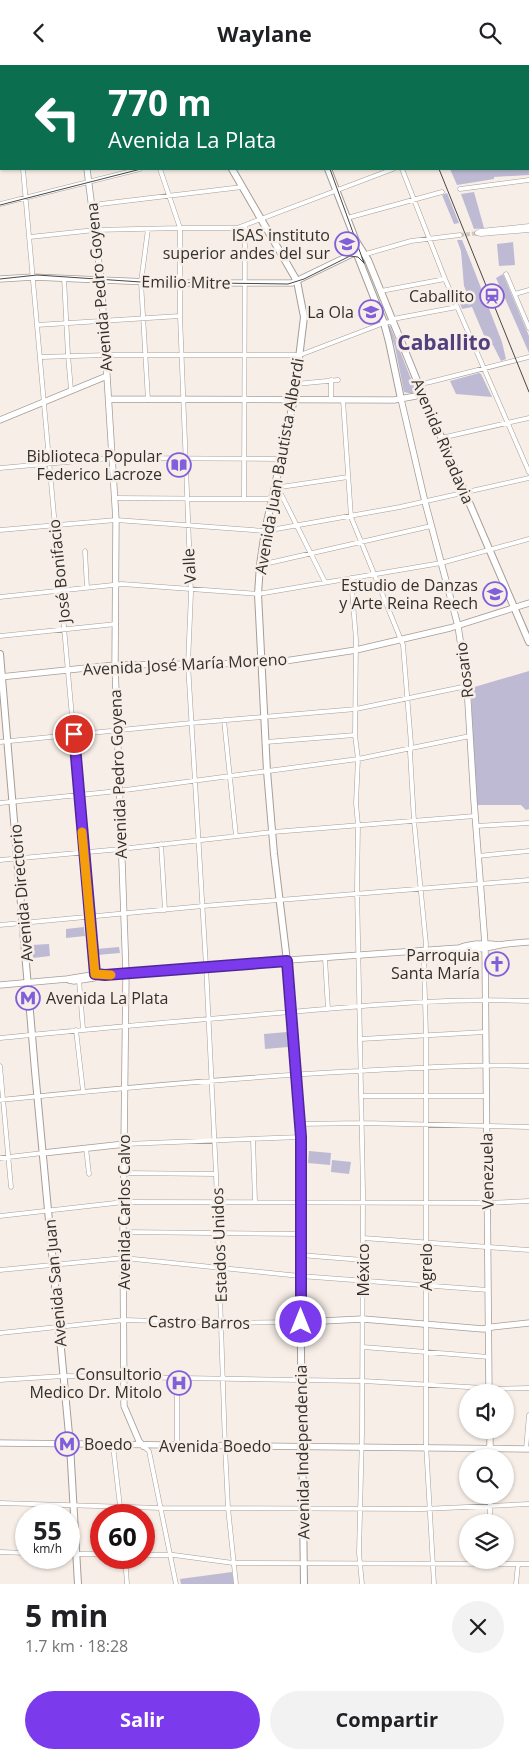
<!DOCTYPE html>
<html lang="es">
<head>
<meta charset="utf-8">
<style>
  :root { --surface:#fff; --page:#f2f2f2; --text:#202124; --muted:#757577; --accent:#7c3aed }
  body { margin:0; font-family:"Open Sans",sans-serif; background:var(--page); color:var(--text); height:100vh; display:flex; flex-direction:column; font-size:19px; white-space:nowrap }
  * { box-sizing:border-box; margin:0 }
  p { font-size:16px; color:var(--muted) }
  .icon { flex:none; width:28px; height:28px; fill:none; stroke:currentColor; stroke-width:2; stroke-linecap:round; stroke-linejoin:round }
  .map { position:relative; height:1519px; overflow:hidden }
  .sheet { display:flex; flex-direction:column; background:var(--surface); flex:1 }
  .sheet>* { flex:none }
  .guide { position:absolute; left:0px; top:0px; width:530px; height:105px; box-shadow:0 1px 4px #0004; background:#0b6e4f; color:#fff; overflow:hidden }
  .tools { position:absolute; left:459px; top:1319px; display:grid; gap:10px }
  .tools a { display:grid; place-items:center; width:55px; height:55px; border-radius:50%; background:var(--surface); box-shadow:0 1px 4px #0004; font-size:25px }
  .speed { position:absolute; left:15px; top:1439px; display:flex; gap:10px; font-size:25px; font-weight:700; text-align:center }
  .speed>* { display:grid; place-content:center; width:65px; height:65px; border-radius:50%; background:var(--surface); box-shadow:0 1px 4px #0004; line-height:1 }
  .speed small { font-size:12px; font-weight:400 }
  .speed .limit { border:8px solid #d22; background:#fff; color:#111 }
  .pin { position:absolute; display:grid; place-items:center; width:42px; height:42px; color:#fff; margin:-21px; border:2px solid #fff; border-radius:50%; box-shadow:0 1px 5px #0007 }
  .me { position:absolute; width:55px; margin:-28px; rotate:0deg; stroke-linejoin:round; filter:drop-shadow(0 0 4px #0008) }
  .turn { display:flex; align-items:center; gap:18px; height:105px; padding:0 25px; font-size:22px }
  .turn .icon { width:65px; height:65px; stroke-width:2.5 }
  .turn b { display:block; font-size:35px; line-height:42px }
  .round { display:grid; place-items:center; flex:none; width:52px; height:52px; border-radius:26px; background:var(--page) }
  .overview { display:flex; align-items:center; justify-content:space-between; height:85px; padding:0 25px }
  h1 { font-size:30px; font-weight:700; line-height:38px }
  .primary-button { display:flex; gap:10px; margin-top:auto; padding:10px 25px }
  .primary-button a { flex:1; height:58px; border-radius:30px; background:var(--accent); color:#fff; font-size:20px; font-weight:700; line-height:58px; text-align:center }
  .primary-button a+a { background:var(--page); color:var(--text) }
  header { display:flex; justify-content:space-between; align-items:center; height:65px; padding:0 25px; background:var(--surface); font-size:22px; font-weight:700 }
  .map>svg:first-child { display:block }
  .green { fill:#bebad3 }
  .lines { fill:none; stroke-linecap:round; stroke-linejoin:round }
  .street-tunnel { stroke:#d0c8c2; stroke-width:4; stroke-dasharray:4 2; stroke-linecap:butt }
  .street-casing { stroke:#a69d97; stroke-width:5 }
  .secondary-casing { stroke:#a69d97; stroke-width:7 }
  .primary-casing { stroke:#a69d97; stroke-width:8 }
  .street { stroke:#fff; stroke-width:4 }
  .secondary { stroke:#fff; stroke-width:5.5 }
  .primary { stroke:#fff; stroke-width:6 }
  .tram { stroke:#4c4744; stroke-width:1 }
  .rail { stroke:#4c4744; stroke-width:1 }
  .route-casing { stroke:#51269a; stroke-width:12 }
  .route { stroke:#7c3aed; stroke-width:9 }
  .slow { stroke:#f59e0b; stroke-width:9 }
  .labels { text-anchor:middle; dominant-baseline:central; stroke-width:5; stroke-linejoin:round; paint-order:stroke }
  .poi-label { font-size:16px; fill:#34302d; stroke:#f7eee7; text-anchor:end }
  .street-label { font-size:16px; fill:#34302d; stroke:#f7eee7 }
  .district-label { font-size:21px; font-weight:bold; fill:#50417e; stroke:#f7eee7 }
</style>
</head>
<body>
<header><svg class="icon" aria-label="back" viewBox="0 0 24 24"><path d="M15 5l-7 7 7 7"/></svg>Waylane<svg class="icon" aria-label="search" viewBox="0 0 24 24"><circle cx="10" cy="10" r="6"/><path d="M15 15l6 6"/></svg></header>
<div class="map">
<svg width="529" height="1519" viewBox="0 0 529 1519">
  <rect width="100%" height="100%" fill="#f7eee7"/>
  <path class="green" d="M425,0h104v110l-35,2v2l-37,6 -7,-16h79v-103h-104z
    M474,127l10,36 -10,1 -13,-35z
    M447,128l12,30 -5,1 -12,-29z
    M457,175h5l5,12 35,90 4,17 -5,2 -8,-16h-5l-16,-38 -10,2 -2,-6 10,-3 -6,-14 -3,-35z
    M513,177l2,23 -16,1 -2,-22z
    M503,209l26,62v17l-33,-75z
    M388,261h2l25,63 -2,5 -9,-2 -9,-45z
    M479,308l2,1 11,23 -36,-3 -6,-13z
    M529,606v138l-3,1 -5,-5h-46l-4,-117z
    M84,862l1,9 -19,2v-9z
    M49,879l1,12 -17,2 -1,-13z
    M119,882l1,6 -23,2 -1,-6z
    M287,967l1,15 -23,2 -1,-15z
    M309,1086l22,2 -1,12 -22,-2z
    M332,1095l19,2 -2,12 -18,-2z
    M232,1507l2,12h-53l-1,-5z"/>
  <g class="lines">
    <path class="street-tunnel" d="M460,170l20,-2"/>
    <g class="street-casing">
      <path id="street" d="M13,0v1
        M126,0v1
        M234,0l1,1
        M359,0l1,1
        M21,1l6,-1
        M278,1l6,-1
        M0,6h1
        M0,70l1,-1
        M23,104l72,805
        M160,104l20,59v88l11,277 -3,71 18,302 10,208 9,272 3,62 8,76
        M402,104l43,110 84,193
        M460,124l69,-9
        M0,139l140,-35
        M92,140l150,-18
        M347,153l95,-26
        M148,164l-7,53 7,118
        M477,168l3,-2 49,-5
        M477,168l4,1 48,-4
        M30,172l65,-7 85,-2h57l156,-59
        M366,189l45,-13 49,-6
        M506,209l23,54
        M64,213l4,77 3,35
        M381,226l64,-12
        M515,229l14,-4
        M393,254l64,-12
        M37,260l143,-9
        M41,292l65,-2h194l84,-32 6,-1 4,2
        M296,319l42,-4
        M420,323l5,-5 5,-1 99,-25
        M331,335v-20
        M343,335l8,117 52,128 8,99 -1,8 4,69 12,123 -2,21 2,70v409l8,140
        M441,373l88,-20
        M0,403l112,-10 168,1
        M274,423l7,6 44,88
        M274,423l74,-11
        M115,433l152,1 14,-5
        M244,433l1,-272
        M0,465l116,-10 149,11 135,-24 129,-29
        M85,486l2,37
        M260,500l171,-39
        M351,513l5,62 -1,95 3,24 -2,44 2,22 -1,63 6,303 -1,243 -3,119 3,31
        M0,532l122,-13 136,10 183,-31 88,-24
        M0,571l116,-12
        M224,655l12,116
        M0,677l191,-19 165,-14 111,-23
        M266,677l89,-7
        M0,738l118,-12 240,-32 112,-23
        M476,761l53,-3
        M161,779l4,66
        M478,791l51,-5
        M0,795l121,-11 152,-17 202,-16
        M0,860l203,-19 326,-26
        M325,893l3,51
        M79,915l4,49
        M76,965l7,61
        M0,973c97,-10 194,-18 291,-26 79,-7 158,-14 238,-11
        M361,974l124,-7
        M0,1001l11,121
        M362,1031h124
        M0,1035c119,-12 239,-23 359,-29 57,-3 113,-7 170,-5
        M300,1059l62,-1 167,4
        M253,1074l2,63
        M125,1079l176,-7
        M86,1083l3,26
        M0,1093l43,-5
        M125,1108l91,1
        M0,1151l124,-14 363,1 42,-2
        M123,1167l178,2
        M363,1173l166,12
        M300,1190l63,5
        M0,1205l124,-12 176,18 188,14
        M0,1268l124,-13 98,3 79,-1
        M363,1282l126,10
        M0,1315l64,-4 299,5 122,7 8,1 36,-1
        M113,1381l8,69
        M143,1381l6,5 27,133
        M177,1381v-68
        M490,1384v8
        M526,1384l3,-34
        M0,1438l161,5 262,1 106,-5
        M490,1458v-28
        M0,1487l26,1
        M69,1489h32
        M144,1490h30l59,8 296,1
        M125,1492l2,27
        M516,1519l2,-20"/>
    </g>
    <g class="secondary-casing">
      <path id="secondary" d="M70,0v1
        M87,104l14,111 15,240 -1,145 11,308 -3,259 1,174 15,35 4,5
        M0,214l33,-2 139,6h120l60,-29h9
        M109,334l285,1 22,-4 4,-8
        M401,334l24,103 33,124 9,60 7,115 11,143 4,449
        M0,355l107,-44
        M0,612l115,-12 157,-2 84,-13 94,-22 79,-25
        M459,883c12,-5 27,-5 40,-3
        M69,915l5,1 20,-3
        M0,920l67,-6 31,-5 7,1 101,-9 253,-18c15,3 27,0 41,-3 9,-2 20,-2 29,-3
        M43,1088l82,-9
        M301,1257l62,-3 120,10 9,-2 37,-4
        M490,1365v19
        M0,1378l529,6"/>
    </g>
    <g class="primary-casing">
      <path id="primary" d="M178,0l1,1
        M290,0v1
        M232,104l65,112 7,36 -10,82 -29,132 -5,34 -2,29 9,177 7,83 13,107 14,176 -1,139 4,308
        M328,104l28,72 12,19 52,128 109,254
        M356,176v8l2,8 26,66 5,19 12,57
        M0,589l35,417 35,374 8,139"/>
    </g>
    <use href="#street" class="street"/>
    <use href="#secondary" class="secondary"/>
    <use href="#primary" class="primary"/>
    <path class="tram" d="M330,104l34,94
      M0,140l141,-36
      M0,214l37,-4 104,7 147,2 16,-5 46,-23 8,1 6,6"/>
    <path class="rail" d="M396,0l1,1
      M439,104l90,223"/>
  </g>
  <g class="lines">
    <g class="route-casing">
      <path id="route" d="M74,669l21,240 10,1 182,-14 14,176v185"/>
    </g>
    <use href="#route" class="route"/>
    <path class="slow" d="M82,767l13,142 16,1"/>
  </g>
  <defs>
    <g id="university-ring" transform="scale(1.25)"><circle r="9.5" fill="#f7eee7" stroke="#825fda" stroke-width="1.5"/><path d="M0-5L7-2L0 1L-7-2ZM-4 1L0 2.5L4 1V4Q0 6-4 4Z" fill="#825fda"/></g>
    <g id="station-ring" transform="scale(1.25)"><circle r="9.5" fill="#f7eee7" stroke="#825fda" stroke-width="1.5"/><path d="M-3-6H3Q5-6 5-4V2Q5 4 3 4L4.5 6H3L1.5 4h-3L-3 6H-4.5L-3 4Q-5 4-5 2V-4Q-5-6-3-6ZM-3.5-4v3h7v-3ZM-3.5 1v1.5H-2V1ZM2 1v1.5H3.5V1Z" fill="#825fda"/></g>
    <g id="library-ring" transform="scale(1.25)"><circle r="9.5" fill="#f7eee7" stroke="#825fda" stroke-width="1.5"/><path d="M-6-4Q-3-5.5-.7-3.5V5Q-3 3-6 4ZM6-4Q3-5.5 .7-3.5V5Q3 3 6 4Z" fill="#825fda"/></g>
    <g id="church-ring" transform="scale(1.25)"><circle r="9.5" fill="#f7eee7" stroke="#825fda" stroke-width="1.5"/><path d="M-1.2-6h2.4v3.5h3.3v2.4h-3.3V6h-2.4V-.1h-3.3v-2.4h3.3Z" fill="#825fda"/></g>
    <g id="metro-ring" transform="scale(1.25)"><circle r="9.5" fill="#f7eee7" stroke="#825fda" stroke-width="1.5"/><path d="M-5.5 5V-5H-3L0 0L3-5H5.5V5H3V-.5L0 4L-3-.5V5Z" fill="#825fda"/></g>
    <g id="hospital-ring" transform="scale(1.25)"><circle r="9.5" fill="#f7eee7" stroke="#825fda" stroke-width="1.5"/><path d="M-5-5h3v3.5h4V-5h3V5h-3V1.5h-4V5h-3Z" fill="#825fda"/></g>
  </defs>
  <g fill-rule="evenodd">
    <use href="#university-ring" x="347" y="179"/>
    <use href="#station-ring" x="492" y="231"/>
    <use href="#university-ring" x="371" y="247"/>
    <use href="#library-ring" x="179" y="400"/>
    <use href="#university-ring" x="495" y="529"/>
    <use href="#church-ring" x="497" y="899"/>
    <use href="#metro-ring" x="28" y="933"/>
    <use href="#hospital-ring" x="179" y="1318"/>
    <use href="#metro-ring" x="67" y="1379"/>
  </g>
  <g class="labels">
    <g class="poi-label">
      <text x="330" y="170">ISAS instituto<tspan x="330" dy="18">superior andes del sur</tspan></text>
      <text x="474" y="231">Caballito</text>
      <text x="354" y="247">La Ola</text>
      <text x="162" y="391">Biblioteca Popular<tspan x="162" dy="18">Federico Lacroze</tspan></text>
      <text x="478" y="520">Estudio de Danzas<tspan x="478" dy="18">y Arte Reina Reech</tspan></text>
      <text x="480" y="890">Parroquia<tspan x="480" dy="18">Santa María</tspan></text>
      <text x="46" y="933" text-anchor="start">Avenida La Plata</text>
      <text x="162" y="1309">Consultorio<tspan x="162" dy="18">Medico Dr. Mitolo</tspan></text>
      <text x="84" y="1379" text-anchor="start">Boedo</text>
    </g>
    <g class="street-label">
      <text transform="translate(186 217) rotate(1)">Emilio Mitre</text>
      <text transform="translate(99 222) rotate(-95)">Avenida Pedro Goyena</text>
      <text transform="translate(443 376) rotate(67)">Avenida Rivadavia</text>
      <text transform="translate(279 401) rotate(-80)">Avenida Juan Bautista Alberdi</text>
      <text transform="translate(189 501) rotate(-93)">Valle</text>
      <text transform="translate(59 506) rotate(-96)">José Bonifacio</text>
      <text transform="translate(185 599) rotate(-3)">Avenida José María Moreno</text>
      <text transform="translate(464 605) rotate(-97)">Rosario</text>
      <text transform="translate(118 709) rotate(-92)">Avenida Pedro Goyena</text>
      <text transform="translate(21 828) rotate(-95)">Avenida Directorio</text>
      <text transform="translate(487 1106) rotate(-91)">Venezuela</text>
      <text transform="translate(124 1147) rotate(-90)">Avenida Carlos Calvo</text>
      <text transform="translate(219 1180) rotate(-92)">Estados Unidos</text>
      <text transform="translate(426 1202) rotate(-90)">Agrelo</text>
      <text transform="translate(363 1205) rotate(-90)">México</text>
      <text transform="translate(55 1218) rotate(-95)">Avenida San Juan</text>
      <text transform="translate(199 1257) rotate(1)">Castro Barros</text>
      <text x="215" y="1381">Avenida Boedo</text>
      <text transform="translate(302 1387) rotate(-91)">Avenida Independencia</text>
    </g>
    <g class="district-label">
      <text x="444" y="277">Caballito</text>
    </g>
  </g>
</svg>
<div class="tools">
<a><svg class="icon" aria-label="sound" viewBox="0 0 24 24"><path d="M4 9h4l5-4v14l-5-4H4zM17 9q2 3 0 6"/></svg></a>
<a><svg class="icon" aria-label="search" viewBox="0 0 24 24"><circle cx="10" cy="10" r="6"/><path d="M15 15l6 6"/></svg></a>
<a><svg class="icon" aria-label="layers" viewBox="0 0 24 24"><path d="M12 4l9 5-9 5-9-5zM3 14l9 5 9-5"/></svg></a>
</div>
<div class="speed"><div>55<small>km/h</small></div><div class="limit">60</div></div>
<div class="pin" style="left:74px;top:669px;background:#d93025"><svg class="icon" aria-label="arrive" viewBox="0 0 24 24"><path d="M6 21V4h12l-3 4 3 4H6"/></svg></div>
<svg class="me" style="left:301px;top:1257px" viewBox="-20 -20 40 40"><circle r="17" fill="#7c3aed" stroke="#fff" stroke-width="3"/><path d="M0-11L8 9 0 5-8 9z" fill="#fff"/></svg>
<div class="guide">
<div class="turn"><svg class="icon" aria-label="left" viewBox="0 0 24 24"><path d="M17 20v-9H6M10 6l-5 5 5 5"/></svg><div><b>770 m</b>Avenida La Plata</div></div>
</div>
</div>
<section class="sheet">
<div class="overview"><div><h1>5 min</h1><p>1.7 km · 18:28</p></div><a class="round"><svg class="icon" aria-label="close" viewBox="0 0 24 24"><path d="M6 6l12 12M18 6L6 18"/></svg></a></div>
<div class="primary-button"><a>Salir</a><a>Compartir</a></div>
</section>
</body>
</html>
